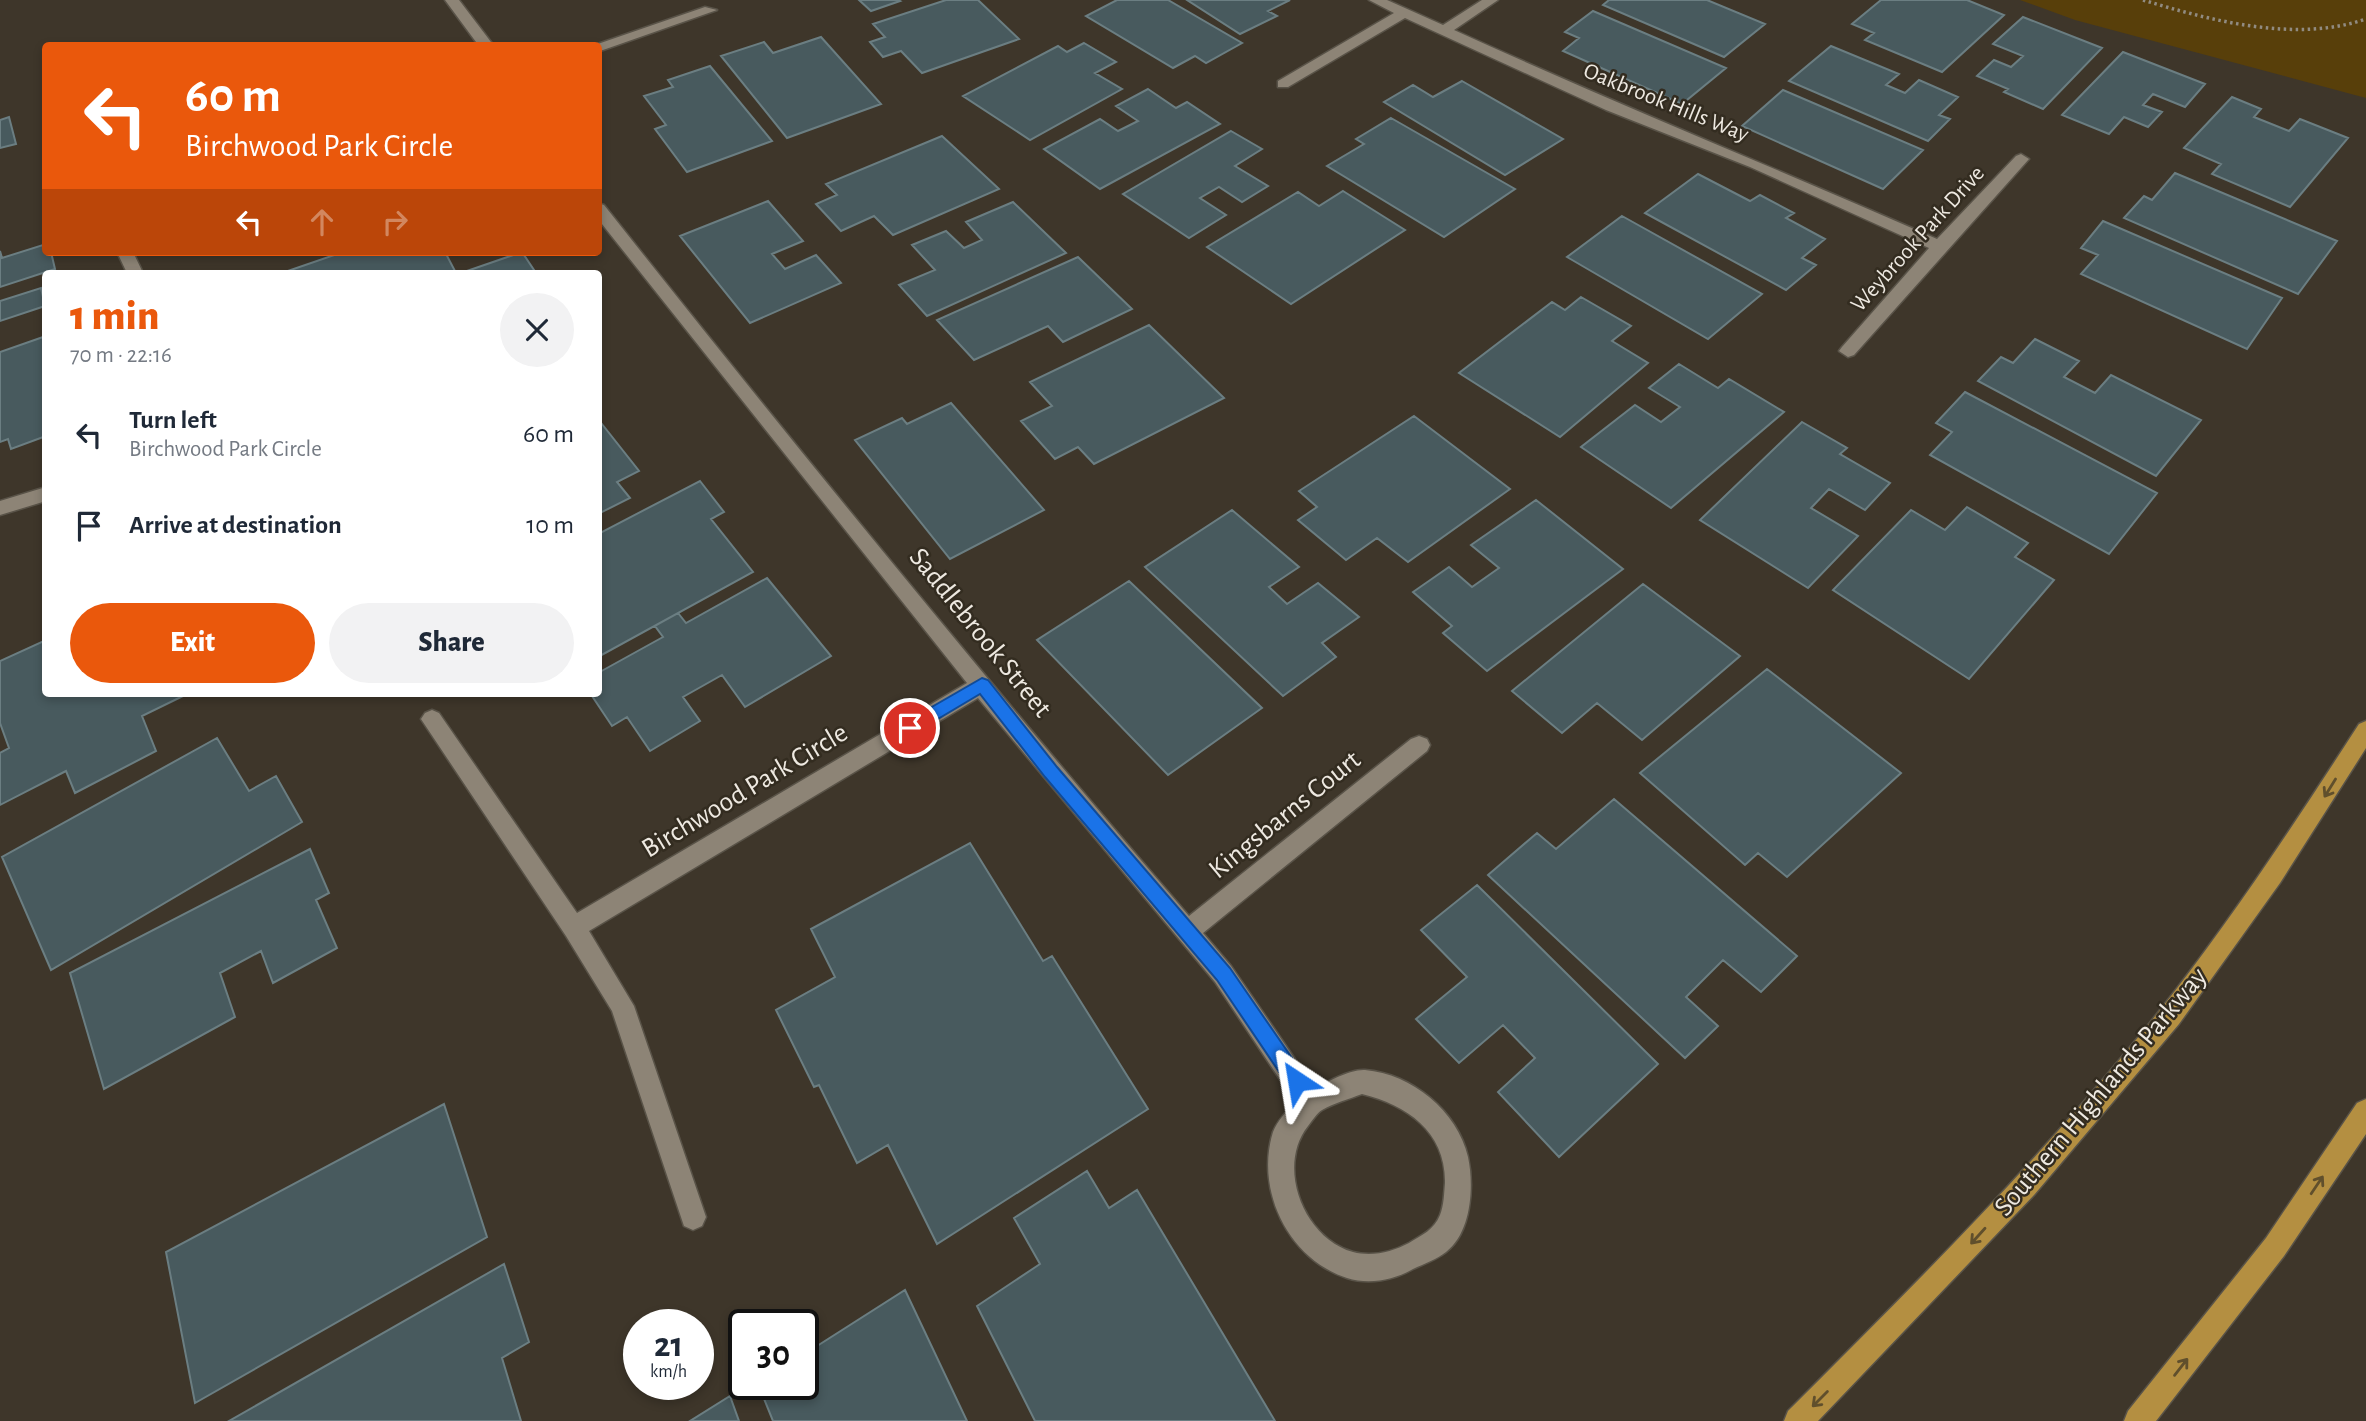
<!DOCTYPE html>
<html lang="en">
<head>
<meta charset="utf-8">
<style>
  :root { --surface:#fff; --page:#f2f2f3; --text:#1f2937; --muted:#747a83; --accent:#ea580c }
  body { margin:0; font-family:"Alegreya Sans",sans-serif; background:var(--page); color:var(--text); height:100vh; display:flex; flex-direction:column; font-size:26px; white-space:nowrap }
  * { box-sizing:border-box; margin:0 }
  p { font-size:23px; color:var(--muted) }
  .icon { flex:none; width:38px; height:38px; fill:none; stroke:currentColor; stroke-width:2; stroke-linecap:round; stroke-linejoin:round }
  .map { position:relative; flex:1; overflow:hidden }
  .side { position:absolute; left:42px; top:270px; width:560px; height:427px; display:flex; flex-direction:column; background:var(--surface); border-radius:7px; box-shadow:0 4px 10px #0003 }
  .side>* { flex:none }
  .banner { position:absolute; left:42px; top:42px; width:560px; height:214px; border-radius:7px; box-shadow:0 4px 10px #0003; background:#ea580c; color:#fff; overflow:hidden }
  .speed { position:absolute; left:623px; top:1309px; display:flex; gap:14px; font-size:35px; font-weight:700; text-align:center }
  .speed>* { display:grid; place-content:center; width:91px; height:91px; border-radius:50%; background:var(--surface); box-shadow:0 4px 10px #0003; line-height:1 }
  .speed small { font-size:18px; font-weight:400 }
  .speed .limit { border:4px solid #111; border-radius:10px; background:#fff; color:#111 }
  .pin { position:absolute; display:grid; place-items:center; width:60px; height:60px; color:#fff; margin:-30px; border:4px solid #fff; border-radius:50%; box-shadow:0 2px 7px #0007 }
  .me { position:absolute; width:77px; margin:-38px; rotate:327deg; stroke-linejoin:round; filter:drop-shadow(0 0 5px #0008) }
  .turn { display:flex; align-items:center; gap:24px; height:147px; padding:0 28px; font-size:32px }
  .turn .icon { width:91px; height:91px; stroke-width:2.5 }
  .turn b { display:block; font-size:49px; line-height:60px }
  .lanes { display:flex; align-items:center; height:66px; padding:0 28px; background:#0003; justify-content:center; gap:35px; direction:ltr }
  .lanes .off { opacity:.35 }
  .round { display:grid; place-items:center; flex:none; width:74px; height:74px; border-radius:37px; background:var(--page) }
  .headline { display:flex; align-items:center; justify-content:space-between; height:119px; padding:0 28px }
  h1 { font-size:42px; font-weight:800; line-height:52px; color:var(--accent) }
  .button { display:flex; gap:14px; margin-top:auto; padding:14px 28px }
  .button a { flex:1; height:80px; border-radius:42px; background:var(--accent); color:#fff; font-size:28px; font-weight:800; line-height:80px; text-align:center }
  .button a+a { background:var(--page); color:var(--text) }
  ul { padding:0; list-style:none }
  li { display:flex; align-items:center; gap:21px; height:91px; padding:0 28px }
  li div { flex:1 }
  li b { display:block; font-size:26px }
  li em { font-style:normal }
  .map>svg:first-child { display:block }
  .green { fill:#583f0a }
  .building { fill:#485a5e; stroke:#6b7e82; stroke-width:2 }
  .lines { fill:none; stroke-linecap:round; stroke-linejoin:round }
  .street-casing { stroke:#595348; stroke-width:3 }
  .primary-casing { stroke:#595348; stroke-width:3 }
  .path { stroke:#918b81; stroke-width:3.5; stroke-dasharray:2.5 3.5; stroke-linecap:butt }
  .street { fill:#8d8476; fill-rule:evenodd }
  .primary { fill:#b48f41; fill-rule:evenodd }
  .oneway { stroke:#604f2c }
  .route { fill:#1a73e8; stroke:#114b97; stroke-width:2 }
  .labels { text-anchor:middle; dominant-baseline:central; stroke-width:5; stroke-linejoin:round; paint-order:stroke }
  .far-street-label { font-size:23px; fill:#eee9e1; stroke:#332c20 }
  .street-label { font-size:28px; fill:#eee9e1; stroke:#332c20 }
</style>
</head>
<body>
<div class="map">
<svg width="2366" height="1421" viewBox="0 0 2366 1421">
  <rect width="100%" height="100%" fill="#3e362a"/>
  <path class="green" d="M2020,0h346v98l-291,-78z"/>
  <path class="building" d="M859,0h39l2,1 -29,10z
    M946,0h32l41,39 -97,34 -21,-22 -18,6 -13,-15 15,-5 -12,-13z
    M1117,0h51l74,43 -36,20 -11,-7 -22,12 -87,-52z
    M1187,0h103l-22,11 9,5 -37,18z
    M1609,0h98l58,24 -41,33 -121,-52z
    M1881,0h86l37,15 -62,57 -77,-32 9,-7 -22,-9z
    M1593,11l133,57 -44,36 -119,-53 16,-13 -14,-6z
    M2023,17l79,31 -59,61 -39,-17 4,-3 -31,-13 17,-16 17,7 12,-11 -30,-12z
    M821,37l60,67 -94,34 -66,-82 43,-14 9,11z
    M1084,43l32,19 -21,11 27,16 -92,51 -67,-44 95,-50 9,6z
    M1831,46l68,28 -13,11 19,8 14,-13 39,17 -19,18 11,4 -22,22 -139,-60z
    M2123,52l82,32 -20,23 -32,-13 -10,11 19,7 -14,15 -24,-10 -15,17 -47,-19z
    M710,66l62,75 -85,31 -32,-43 11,-4 -22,-29 29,-9 -5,-7z
    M1462,81l101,58 -58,36 -121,-73 29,-17 20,12z
    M1148,89l28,19 11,-6 33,22 -120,65 -56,-40 56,-30 18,12 20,-10 -22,-15z
    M1783,90l140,60 -40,39 -141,-63z
    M2232,97l29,12 -7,8 35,14 11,-12 48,19 -58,69 -78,-33 9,-10 -37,-16z
    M9,117l7,27 -16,4v-28z
    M1391,118l124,71 -71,48 -117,-71 37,-22 -8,-5z
    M1231,131l31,18 -27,17 33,20 -26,16 -23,-15 -19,11 26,17 -37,23 -66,-44z
    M942,136l57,53 -106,46 -19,-19 -33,15 -25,-27 21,-9 -11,-11z
    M2175,173l162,68 -39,53 -174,-76 20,-22 8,4z
    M1698,174l52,27 10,-6 34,18 -8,5 39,21 -23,19 14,7 -30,25 -141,-77z
    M1343,191l62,39 -114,74 -84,-57 91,-55 21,14z
    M768,201l35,40 -31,13 13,15 31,-14 25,28 -91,40 -70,-87z
    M1013,202l53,51 -139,63 -28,-31 36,-15 -23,-25 34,-14 18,17 18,-8 -16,-18z
    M1622,216l140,78 -54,45 -141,-82z
    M2103,221l179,77 -35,51 -166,-75 17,-19 -17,-7z
    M46,244v8h5l4,17 -55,18v-36l2,7z
    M343,252h102l11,21h-174z
    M522,252l14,21 -72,-1z
    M1078,257l54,52 -69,33 -15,-16 -74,34 -37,-40z
    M41,288l4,18 -45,15v-20z
    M1581,297l50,29 -19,15 36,22 -88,74 -101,-64 93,-71 13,8z
    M1149,325l75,73 -130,66 -16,-17 -23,12 -34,-38 31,-15 -22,-24z
    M46,336v100l-35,13 -3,-10 -8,3v-90z
    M2035,339l44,22 -15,16 31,16 16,-18 90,45 -45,56 -178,-95 23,-24 12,6z
    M1679,364l39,24 11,-9 55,33 -113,96 -90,-61 54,-42 26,17 19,-15 -31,-19z
    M1965,392l192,101 -48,61 -179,-99 22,-23 -16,-9z
    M951,403l93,107 -94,49 -95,-119 47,-22 5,6z
    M1414,416l96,73 -102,73 -31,-24 -31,22 -48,-40 19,-13 -18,-16z
    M598,419l41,52 -22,11 13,16 -32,16z
    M1802,422l45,26 -7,6 50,29 -25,27 -36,-21 -18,19 47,28 -50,52 -108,-68z
    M700,481l24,31 -13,7 42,53 -155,85v-123z
    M1536,500l87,69 -136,102 -44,-38 9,-7 -39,-34 36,-25 23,20 27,-19 -28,-23z
    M1967,507l61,36 -13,14 39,23 -85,99 -136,-89 78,-80 34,20z
    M1232,510l67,57 -30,20 18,17 31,-21 41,34 -37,26 14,14 -53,39 -138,-129z
    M767,578l64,78 -86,51 -23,-32 -39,22 17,24 -50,30 -23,-34 -15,9 -22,-33h8v-20l65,-36 -8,-11 23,-13 8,10z
    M1129,581l133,127 -94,67 -131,-135z
    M1643,584l97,72 -98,84 -45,-37 -35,30 -50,-42z
    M46,640v53l139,2 -43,21 14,35 -81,42 -9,-22 -66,34v-52l9,-5 -9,-25v-62z
    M1767,669l134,104 -114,104 -29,-24 -13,12 -105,-92z
    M217,738l32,53 27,-15 26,46 -251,148 -49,-113z
    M1614,799l183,157 -36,36 -38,-32 -37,37 32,29 -33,32 -197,-183 49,-42 19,16z
    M970,843l73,118 9,-5 96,153 -211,135 -49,-99 -31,18 -38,-78 -5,2 -38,-77 59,-33 -24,-48z
    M310,849l19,44 -13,7 21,48 -64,35 -12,-32 -41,22 15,44 -131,72 -34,-116z
    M1477,885l181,179 -99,93 -61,-65 37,-34 -32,-33 -44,38 -43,-44 51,-42 -46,-47z
    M444,1104l43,133 -292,166 -29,-151z
    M1087,1171l22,37 28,-18 138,231h-240l-58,-115 63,-42 -26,-46z
    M504,1264l25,78 -27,16 19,63h-292z
    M905,1290l62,131h-194l-15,-37h45v-29z
    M730,1396l9,25h-49z"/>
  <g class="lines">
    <g class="street-casing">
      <path id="street" d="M445,0h14l35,46h-15z
        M1369,0h18l56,25 39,-25h16l-44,30c160,73 322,138 483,209l79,-83 5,-2 8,5 -175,196 -6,2 -9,-6 3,-4 87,-99 -179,-81 -144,-57 -201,-92 -117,69h-10v-6l116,-68z
        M705,7l12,3 -114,40 -5,1v-5h-6z
        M598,203l6,2c191,241 384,478 585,711l222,-177 8,-3 8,3 3,6 -3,6 -224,182 28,33 84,122c13,-6 35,-19 50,-18 47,4 92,41 103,87 6,28 4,75 -22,95 -9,7 -22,12 -33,17 -19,11 -44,16 -66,9 -59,-19 -92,-88 -74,-146 4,-11 14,-21 22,-30l-80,-120 -237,-284 -389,233 45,75 72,211 -4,9 -9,4 -9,-4 -72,-215 -46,-75 -141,-211 -4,-6 4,-6 7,-3 7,3 138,200 390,-230 -369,-464zM1362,1094c45,11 84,38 83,89 -1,11 -1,22 -5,32 -6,15 -18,20 -31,28 -17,9 -37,14 -56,9 -50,-14 -77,-86 -45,-126 4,-5 9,-13 14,-16 12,-7 27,-11 40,-16z
        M117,252h16l10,21h-16z
        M46,487v14l-46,14v-14z"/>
    </g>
    <g class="primary-casing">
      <path id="primary" d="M2366,721v27l-86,135 -101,141 -145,171 -216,226h-34l4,-10c116,-116 233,-232 338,-359 86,-103 160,-215 233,-328z
        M2366,1099v35l-82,122 -128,165h-32l4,-10 138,-173 91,-135z"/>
    </g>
    <path class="path" d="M2143,0c69,21 153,43 223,19"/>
    <use href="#street" class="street"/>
    <use href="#primary" class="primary"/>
  </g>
  <defs><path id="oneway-shaft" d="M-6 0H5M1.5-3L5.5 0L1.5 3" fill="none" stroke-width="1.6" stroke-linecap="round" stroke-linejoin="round" transform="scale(1.75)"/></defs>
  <g class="oneway">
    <use href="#oneway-shaft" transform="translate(2330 788) rotate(122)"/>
    <use href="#oneway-shaft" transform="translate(2317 1185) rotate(-56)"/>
    <use href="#oneway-shaft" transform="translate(1978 1236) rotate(132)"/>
    <use href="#oneway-shaft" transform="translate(2181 1367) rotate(-52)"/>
    <use href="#oneway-shaft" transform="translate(1820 1399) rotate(135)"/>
  </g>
  <path class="route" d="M982,678l6,2 69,87 173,201 73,106 3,7 -3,7 -6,2 -7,-2 -73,-108 -172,-203 -65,-83 -64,38h-12v-9z"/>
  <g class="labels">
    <g class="far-street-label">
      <text transform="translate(1666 103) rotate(22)">Oakbrook Hills Way</text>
      <text transform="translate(1918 239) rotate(-48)">Weybrook Park Drive</text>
    </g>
    <g class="street-label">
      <text transform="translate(980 633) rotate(51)">Saddlebrook Street</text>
      <text transform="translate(745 791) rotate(-31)">Birchwood Park Circle</text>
      <text transform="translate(1285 815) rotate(-39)">Kingsbarns Court</text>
      <text transform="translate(2101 1092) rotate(-50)">Southern Highlands Parkway</text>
    </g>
  </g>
</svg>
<div class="speed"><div>21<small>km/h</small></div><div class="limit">30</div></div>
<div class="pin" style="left:910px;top:728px;background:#d93025"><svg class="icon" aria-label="arrive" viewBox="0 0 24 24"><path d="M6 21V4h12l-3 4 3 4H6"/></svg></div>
<svg class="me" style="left:1297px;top:1081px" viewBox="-20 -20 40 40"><path d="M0-17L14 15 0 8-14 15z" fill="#1a73e8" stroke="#fff" stroke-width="4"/></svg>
<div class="banner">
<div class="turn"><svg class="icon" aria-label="left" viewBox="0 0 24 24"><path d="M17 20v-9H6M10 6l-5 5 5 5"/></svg><div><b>60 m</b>Birchwood Park Circle</div></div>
<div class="lanes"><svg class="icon" aria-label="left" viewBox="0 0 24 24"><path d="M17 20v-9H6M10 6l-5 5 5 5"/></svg><svg class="icon off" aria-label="ahead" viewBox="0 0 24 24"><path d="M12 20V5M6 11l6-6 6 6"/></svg><svg class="icon off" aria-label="right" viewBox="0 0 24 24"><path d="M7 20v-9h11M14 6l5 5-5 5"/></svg></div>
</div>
<section class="side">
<div class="headline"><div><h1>1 min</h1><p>70 m · 22:16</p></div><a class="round"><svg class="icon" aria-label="close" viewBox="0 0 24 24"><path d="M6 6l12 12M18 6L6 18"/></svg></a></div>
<ul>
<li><svg class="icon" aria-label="left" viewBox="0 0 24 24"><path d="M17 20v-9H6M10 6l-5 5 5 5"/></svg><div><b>Turn left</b><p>Birchwood Park Circle</p></div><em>60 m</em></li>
<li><svg class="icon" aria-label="arrive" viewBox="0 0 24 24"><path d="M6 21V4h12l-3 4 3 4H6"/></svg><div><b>Arrive at destination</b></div><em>10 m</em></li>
</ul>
<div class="button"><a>Exit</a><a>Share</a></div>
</section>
</div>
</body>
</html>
